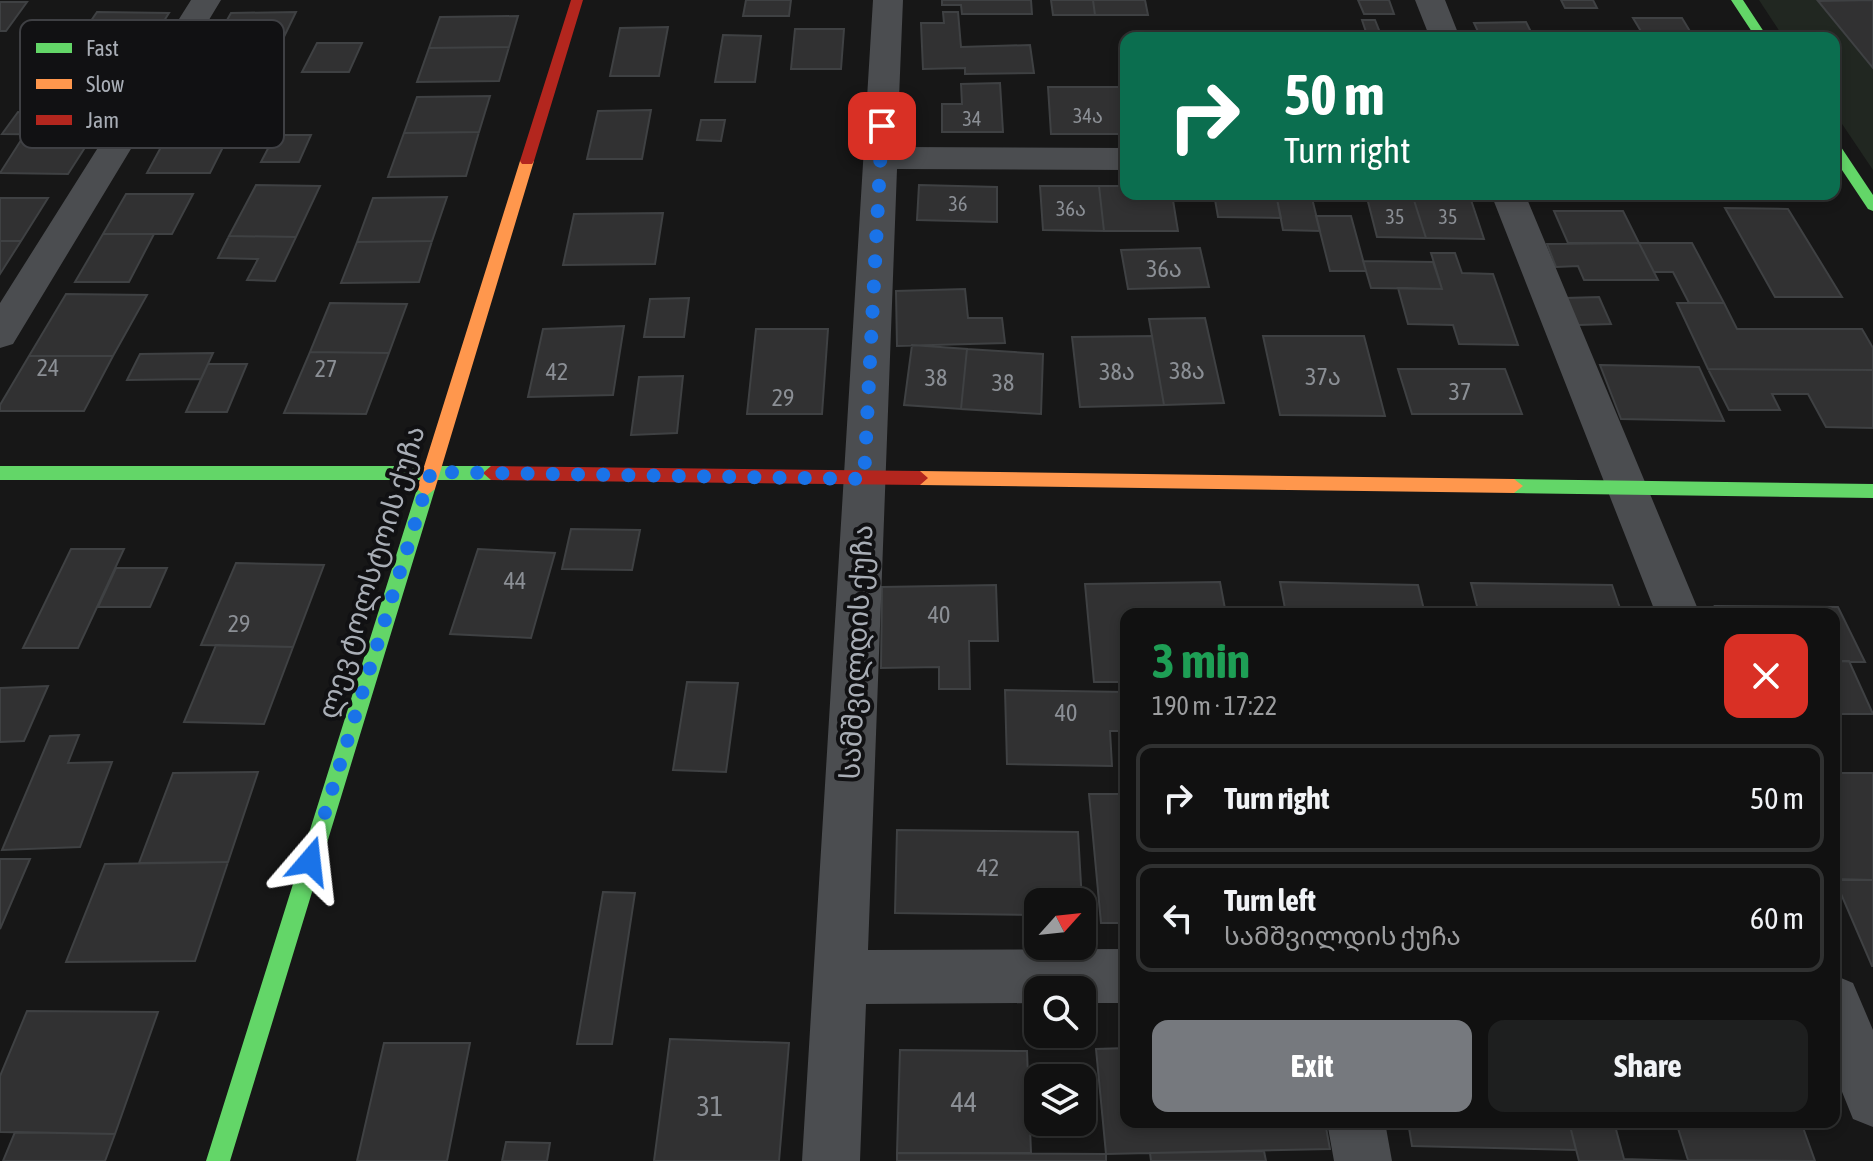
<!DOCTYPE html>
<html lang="en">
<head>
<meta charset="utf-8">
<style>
  :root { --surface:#111; --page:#1e1f1f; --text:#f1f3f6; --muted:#9c9d9f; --line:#303131; --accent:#76797e }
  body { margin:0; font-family:"Asap Condensed","Noto Sans Georgian",sans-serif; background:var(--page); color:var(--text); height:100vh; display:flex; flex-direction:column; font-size:30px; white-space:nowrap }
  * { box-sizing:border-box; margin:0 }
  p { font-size:26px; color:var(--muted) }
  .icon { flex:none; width:44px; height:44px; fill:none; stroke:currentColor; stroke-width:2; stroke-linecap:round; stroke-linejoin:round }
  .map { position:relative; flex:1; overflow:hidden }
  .side { position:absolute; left:1120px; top:608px; width:720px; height:520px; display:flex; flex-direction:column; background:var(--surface); border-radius:16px; box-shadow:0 4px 12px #0003,0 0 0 2px var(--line) }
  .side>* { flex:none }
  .top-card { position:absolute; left:1120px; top:32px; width:720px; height:168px; border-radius:16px; box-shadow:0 4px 12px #0003,0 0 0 2px var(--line); background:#0b6e4f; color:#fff; overflow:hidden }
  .needle { width:52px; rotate:63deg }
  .tools { position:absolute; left:1024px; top:888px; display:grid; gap:16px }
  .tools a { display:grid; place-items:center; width:72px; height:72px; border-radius:16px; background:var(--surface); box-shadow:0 4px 12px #0003,0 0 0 2px var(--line); font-size:40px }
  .pin { position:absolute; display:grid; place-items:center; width:68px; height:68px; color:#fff; margin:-34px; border-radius:16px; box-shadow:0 4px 12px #0006 }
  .me { position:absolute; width:88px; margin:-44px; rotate:17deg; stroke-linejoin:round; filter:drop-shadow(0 0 6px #0008) }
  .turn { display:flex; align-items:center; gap:28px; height:168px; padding:0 32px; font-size:36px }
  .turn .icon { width:104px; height:104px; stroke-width:2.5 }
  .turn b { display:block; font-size:56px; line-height:68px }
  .round { display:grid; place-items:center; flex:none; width:84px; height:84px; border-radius:16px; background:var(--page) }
  .overview { display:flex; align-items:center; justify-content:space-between; height:136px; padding:0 32px }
  h1 { font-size:48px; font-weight:700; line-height:60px; color:#1e9e55 }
  .cta { display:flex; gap:16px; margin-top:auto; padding:16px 32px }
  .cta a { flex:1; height:92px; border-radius:16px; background:var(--accent); color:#fff; font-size:32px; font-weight:700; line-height:92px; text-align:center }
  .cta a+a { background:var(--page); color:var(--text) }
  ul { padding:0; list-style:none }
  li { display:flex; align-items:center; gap:24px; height:108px; margin:0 16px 12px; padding:0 16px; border:4px solid var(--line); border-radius:16px }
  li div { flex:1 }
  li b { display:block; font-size:30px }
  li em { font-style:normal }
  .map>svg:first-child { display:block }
  .green { fill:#212721 }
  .building { fill:#313132; stroke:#3f4143; stroke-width:2 }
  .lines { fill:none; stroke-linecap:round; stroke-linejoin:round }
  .street { fill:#4b4d50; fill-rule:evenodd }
  .fast { fill:#63d668; fill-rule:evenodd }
  .slow { fill:#ff974d; fill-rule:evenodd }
  .jam { fill:#b3261e; fill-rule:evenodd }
  .route { stroke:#1a73e8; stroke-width:14; stroke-dasharray:0 25.2 }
  .labels { text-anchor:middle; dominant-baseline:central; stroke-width:8; stroke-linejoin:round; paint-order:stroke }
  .far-number-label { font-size:20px; fill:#8b8f95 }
  .number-label { font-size:24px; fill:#8b8f95 }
  .street-label { font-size:28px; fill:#a9aeb6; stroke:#111113 }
  .near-number-label { font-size:28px; fill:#8b8f95 }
  .key { fill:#111113; stroke:#3f4044; stroke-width:2 }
  .key-label { font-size:22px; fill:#a9aeb6 }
</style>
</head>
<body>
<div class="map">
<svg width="1873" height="1161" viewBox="0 0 1873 1161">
  <rect width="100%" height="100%" fill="#171717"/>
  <path class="green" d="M1759,0h114v170l-39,-58v-74h-50z"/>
  <path class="building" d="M746,0h45l-2,16h-46z
    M942,0h89l1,14h-70l-1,-9h-19z
    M1051,0h42l2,15h-42z
    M1093,0h52l3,15h-53z
    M1358,0h31l5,14h-30z
    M1561,0h32l4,8h-32z
    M1873,0v68l-55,-67z
    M0,2h27l-21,29h-6z
    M97,12l72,1 -12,19 -73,-1z
    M296,12l-15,31h-67l17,-30z
    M943,12h15l3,35 69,-2 4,28 -69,1v-6l-42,1 -2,-46h23z
    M518,16l-9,31 -80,1 11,-31z
    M1633,18h49l12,20h-85l-2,-5h35z
    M1362,20h13l6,15h8l1,3h-22z
    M1526,22l7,14 30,-1 1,3h-83l-7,-15z
    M668,27l-9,49h-49l10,-48z
    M795,29h49l-3,40h-50z
    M1155,33h95l2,5h-96z
    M723,35l38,1 -6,46h-40z
    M317,43h45l-13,29h-47z
    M509,47l-10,34 -82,1 12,-34z
    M1000,83l3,49h-61v-28h20l-1,-20z
    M1048,87h71l2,9h5v38h-75z
    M54,94l64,1 -25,40 -91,-1 16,-22 24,1z
    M490,96l-11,36 -75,1 13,-36z
    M651,110l-9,49h-55l11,-48z
    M701,120h24l-4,21 -24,-1z
    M479,132l-13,44 -78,1 16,-44z
    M25,134l68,1 -25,39 -68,-1z
    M229,135l-19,38h-63l20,-37z
    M275,135h36l-12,27h-38z
    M256,185l64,1 -24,51 -67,-1z
    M919,185l78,2v35l-80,-2z
    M1040,186h59l5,45 -61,-1z
    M1099,186h27v8h46l6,37h-74z
    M126,194h67l-21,40h-69z
    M1214,194h62l5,24 -63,-1z
    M1276,194h35l9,37 -37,-1z
    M1366,194h46l14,44 -49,-1z
    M1412,194h57l15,45 -58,-1z
    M447,197l-15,44 -75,1 16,-44z
    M0,198h48l-27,43h-21z
    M1725,208l63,1 54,88h-67z
    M1554,211h69l16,32h-71z
    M663,213l-8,51 -92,1 11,-51z
    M1316,216h35l15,55h-36z
    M103,234h51l-25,48h-54z
    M229,236l67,1 -21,44 -28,-1 11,-21 -40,-1z
    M0,241h21l-21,33z
    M432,241l-13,41 -78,1 16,-41z
    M1639,243h53l32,60h-35l-16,-31h-19z
    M1639,243l19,37h-74l-6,-14 -22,1 -9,-23z
    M1200,248l9,39 -81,2 -7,-39z
    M1431,253h24l7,20 31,1 25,71 -59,-1 -6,-19 -45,-1 -10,-36 44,1z
    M1363,261l70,1 9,27 -71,-1z
    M965,289l3,29h34l3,25 -108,3 -1,-55z
    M66,294l81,1 -34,61h-84z
    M1599,297l12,27 -33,1 -12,-27z
    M689,298l-5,39h-40l6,-38z
    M330,303l77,1 -18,49 -79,-1z
    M1677,303h47l13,26h125l11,19v22l-165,-1z
    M1205,318l19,85 -60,2 -15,-86z
    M624,326l-11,69 -85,2 15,-68z
    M756,329h72l-6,85h-75z
    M1152,336l12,69 -84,2 -8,-70z
    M1263,336h101l21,80 -105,-1z
    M912,345l55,4 -6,60 -57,-4z
    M967,349l76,5 -2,60 -80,-5z
    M310,352l79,1 -23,61 -82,-1z
    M213,353l-12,26 -74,1 13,-26z
    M29,356h84l-29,55h-84v-6z
    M208,364h39l-20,48h-41z
    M1600,365l99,2 25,54 -103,-2z
    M1398,369h107l17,45h-110z
    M1708,369l165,1v58l-47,-1 -18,-33h-36l8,16h-51z
    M683,376l-6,57 -46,2 8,-58z
    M571,529l69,1 -8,40 -70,-1z
    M71,549h53l-46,99h-55z
    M478,549l77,4 -24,85 -81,-4z
    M236,563l88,2 -31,82 -92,-2z
    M116,568h51l-17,39h-52z
    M1220,582l6,32h-100v68h-32l-9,-98z
    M1280,582l138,3 7,29h-139z
    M1471,583l141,2 10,29h-143z
    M996,585l2,56h-29l1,48h-31v-22l-58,1 1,-81z
    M1715,606l123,1 27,55 -31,-1v-47h-115z
    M216,645l77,2 -29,77 -80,-2z
    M1834,661h15l24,53h-39z
    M687,682l51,1 -12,89 -53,-2z
    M48,686l-24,55 -24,1v-54z
    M1005,690l121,2v39h-16l2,35 -105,-2z
    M79,735l-11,28 44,-1 -32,85 -78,3 48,-114z
    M258,772l-30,90 -89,1 34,-90z
    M1834,773h39v107l-39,-1z
    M1089,794h37v129h-25z
    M897,830l181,2 4,70h-44v13l-143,-2z
    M0,859h30l-30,70z
    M228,862l-33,99 -129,1 39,-98z
    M1835,880h38v86h-1z
    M603,892l32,1 -23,151h-35z
    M27,1011l131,1 -43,122 -115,-2v-56z
    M670,1039l119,4 -10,118h-125z
    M384,1043h86l-23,118h-90z
    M1126,1048v74h199l5,27 -224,5 -10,-105z
    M900,1050l127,1 4,102h-134z
    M1408,1122h161l7,28 -164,-4z
    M1569,1122h45l10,37 64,2h-109z
    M1676,1122h125l14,39 -127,-1z
    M15,1132l100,2 -10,27h-102z
    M506,1142l44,1 -3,18h-45z
    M1264,1151l2,10h-115l-1,-8z
    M897,1153l209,1v7h-209z"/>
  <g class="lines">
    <path class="street" d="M191,0h30l-208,344 -13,4v-45z
      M873,0h30l-6,147 229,1v22l-229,-1 -29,781 258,-1v54h-44v-13h-44v13l-172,1 -6,157h-58z
      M1415,0h30l15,38h-30z
      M1491,194h34l175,420h-44z
      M1834,975l19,8 20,47v97l-20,-8 -19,-47z
      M1327,1122h58l7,39h-58z"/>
    <path class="fast" d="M1731,0h12l25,38h-12z
      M1834,143l5,1 34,51v16l-5,-2 -34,-51z
      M0,466h491l8,7 -8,7h-491z
      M1514,479l359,5v14l-359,-5 -9,-7z
      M426,482l9,7 -205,672h-24l211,-672z"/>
    <path class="slow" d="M527,156l7,5 -99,328 -9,7 -9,-7 103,-328z
      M920,471l594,8 9,7 -9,7 -594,-8 -8,-7z"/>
    <path class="jam" d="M571,0h12l-49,161 -2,3h-10l-2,-3z
      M491,466l429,5 8,7 -8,7 -429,-5 -8,-7z"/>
  </g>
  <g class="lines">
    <path class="route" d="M310,861l121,-389 433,7 18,-353"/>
  </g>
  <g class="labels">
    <g class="far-number-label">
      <text x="1088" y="115">34ა</text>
      <text x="972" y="118">34</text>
      <text x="958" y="203">36</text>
      <text x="1071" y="208">36ა</text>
      <text x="1395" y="216">35</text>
      <text x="1448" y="216">35</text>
    </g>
    <g class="number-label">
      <text x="1164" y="268">36ა</text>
      <text x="48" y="367">24</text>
      <text x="326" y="368">27</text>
      <text x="1187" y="370">38ა</text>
      <text x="557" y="371">42</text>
      <text x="1117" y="371">38ა</text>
      <text x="1323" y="376">37ა</text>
      <text x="936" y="377">38</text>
      <text x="1003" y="382">38</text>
      <text x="1460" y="391">37</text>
      <text x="783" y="397">29</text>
      <text x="515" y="580">44</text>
      <text x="939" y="614">40</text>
      <text x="239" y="623">29</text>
      <text x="1066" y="712">40</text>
      <text x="988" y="867">42</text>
    </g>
    <g class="street-label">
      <text transform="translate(371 572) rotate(-73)">ლევ ტოლსტოის ქუჩა</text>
      <text transform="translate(856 652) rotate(-87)">სამშვილდის ქუჩა</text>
    </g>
    <g class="near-number-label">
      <text x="964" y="1102">44</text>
      <text x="710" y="1106">31</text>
    </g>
  </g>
  <rect x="20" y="20" width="264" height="128" rx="12" class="key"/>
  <rect x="36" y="43" width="36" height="10" fill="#63d668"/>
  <rect x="36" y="79" width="36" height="10" fill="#ff974d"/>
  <rect x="36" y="115" width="36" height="10" fill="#b3261e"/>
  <g class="key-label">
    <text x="86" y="56">Fast</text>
    <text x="86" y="92">Slow</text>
    <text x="86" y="128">Jam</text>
  </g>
</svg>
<div class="tools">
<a><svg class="needle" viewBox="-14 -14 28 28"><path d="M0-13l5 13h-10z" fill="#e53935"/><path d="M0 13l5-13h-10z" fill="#9c9d9f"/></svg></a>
<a><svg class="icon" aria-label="search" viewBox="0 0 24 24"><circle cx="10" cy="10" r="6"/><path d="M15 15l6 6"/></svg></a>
<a><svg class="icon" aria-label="layers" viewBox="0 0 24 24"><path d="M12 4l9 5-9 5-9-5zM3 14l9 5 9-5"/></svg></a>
</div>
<div class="pin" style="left:882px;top:126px;background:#d93025"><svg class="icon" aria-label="arrive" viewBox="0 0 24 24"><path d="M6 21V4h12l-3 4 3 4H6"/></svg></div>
<svg class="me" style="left:310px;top:861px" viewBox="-20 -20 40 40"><path d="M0-17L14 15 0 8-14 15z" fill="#1a73e8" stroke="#fff" stroke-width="4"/></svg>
<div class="top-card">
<div class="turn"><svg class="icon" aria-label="right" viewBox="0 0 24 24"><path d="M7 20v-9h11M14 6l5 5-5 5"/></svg><div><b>50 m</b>Turn right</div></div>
</div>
<section class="side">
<div class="overview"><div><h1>3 min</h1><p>190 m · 17:22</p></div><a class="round" style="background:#d93025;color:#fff"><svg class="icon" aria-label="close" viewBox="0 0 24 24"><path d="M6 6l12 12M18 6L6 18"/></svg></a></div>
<ul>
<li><svg class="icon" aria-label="right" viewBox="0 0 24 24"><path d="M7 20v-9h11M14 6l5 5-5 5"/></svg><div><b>Turn right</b></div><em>50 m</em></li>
<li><svg class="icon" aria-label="left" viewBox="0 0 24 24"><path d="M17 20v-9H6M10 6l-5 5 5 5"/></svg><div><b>Turn left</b><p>სამშვილდის ქუჩა</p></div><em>60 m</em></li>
</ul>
<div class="cta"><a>Exit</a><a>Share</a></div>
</section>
</div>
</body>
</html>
